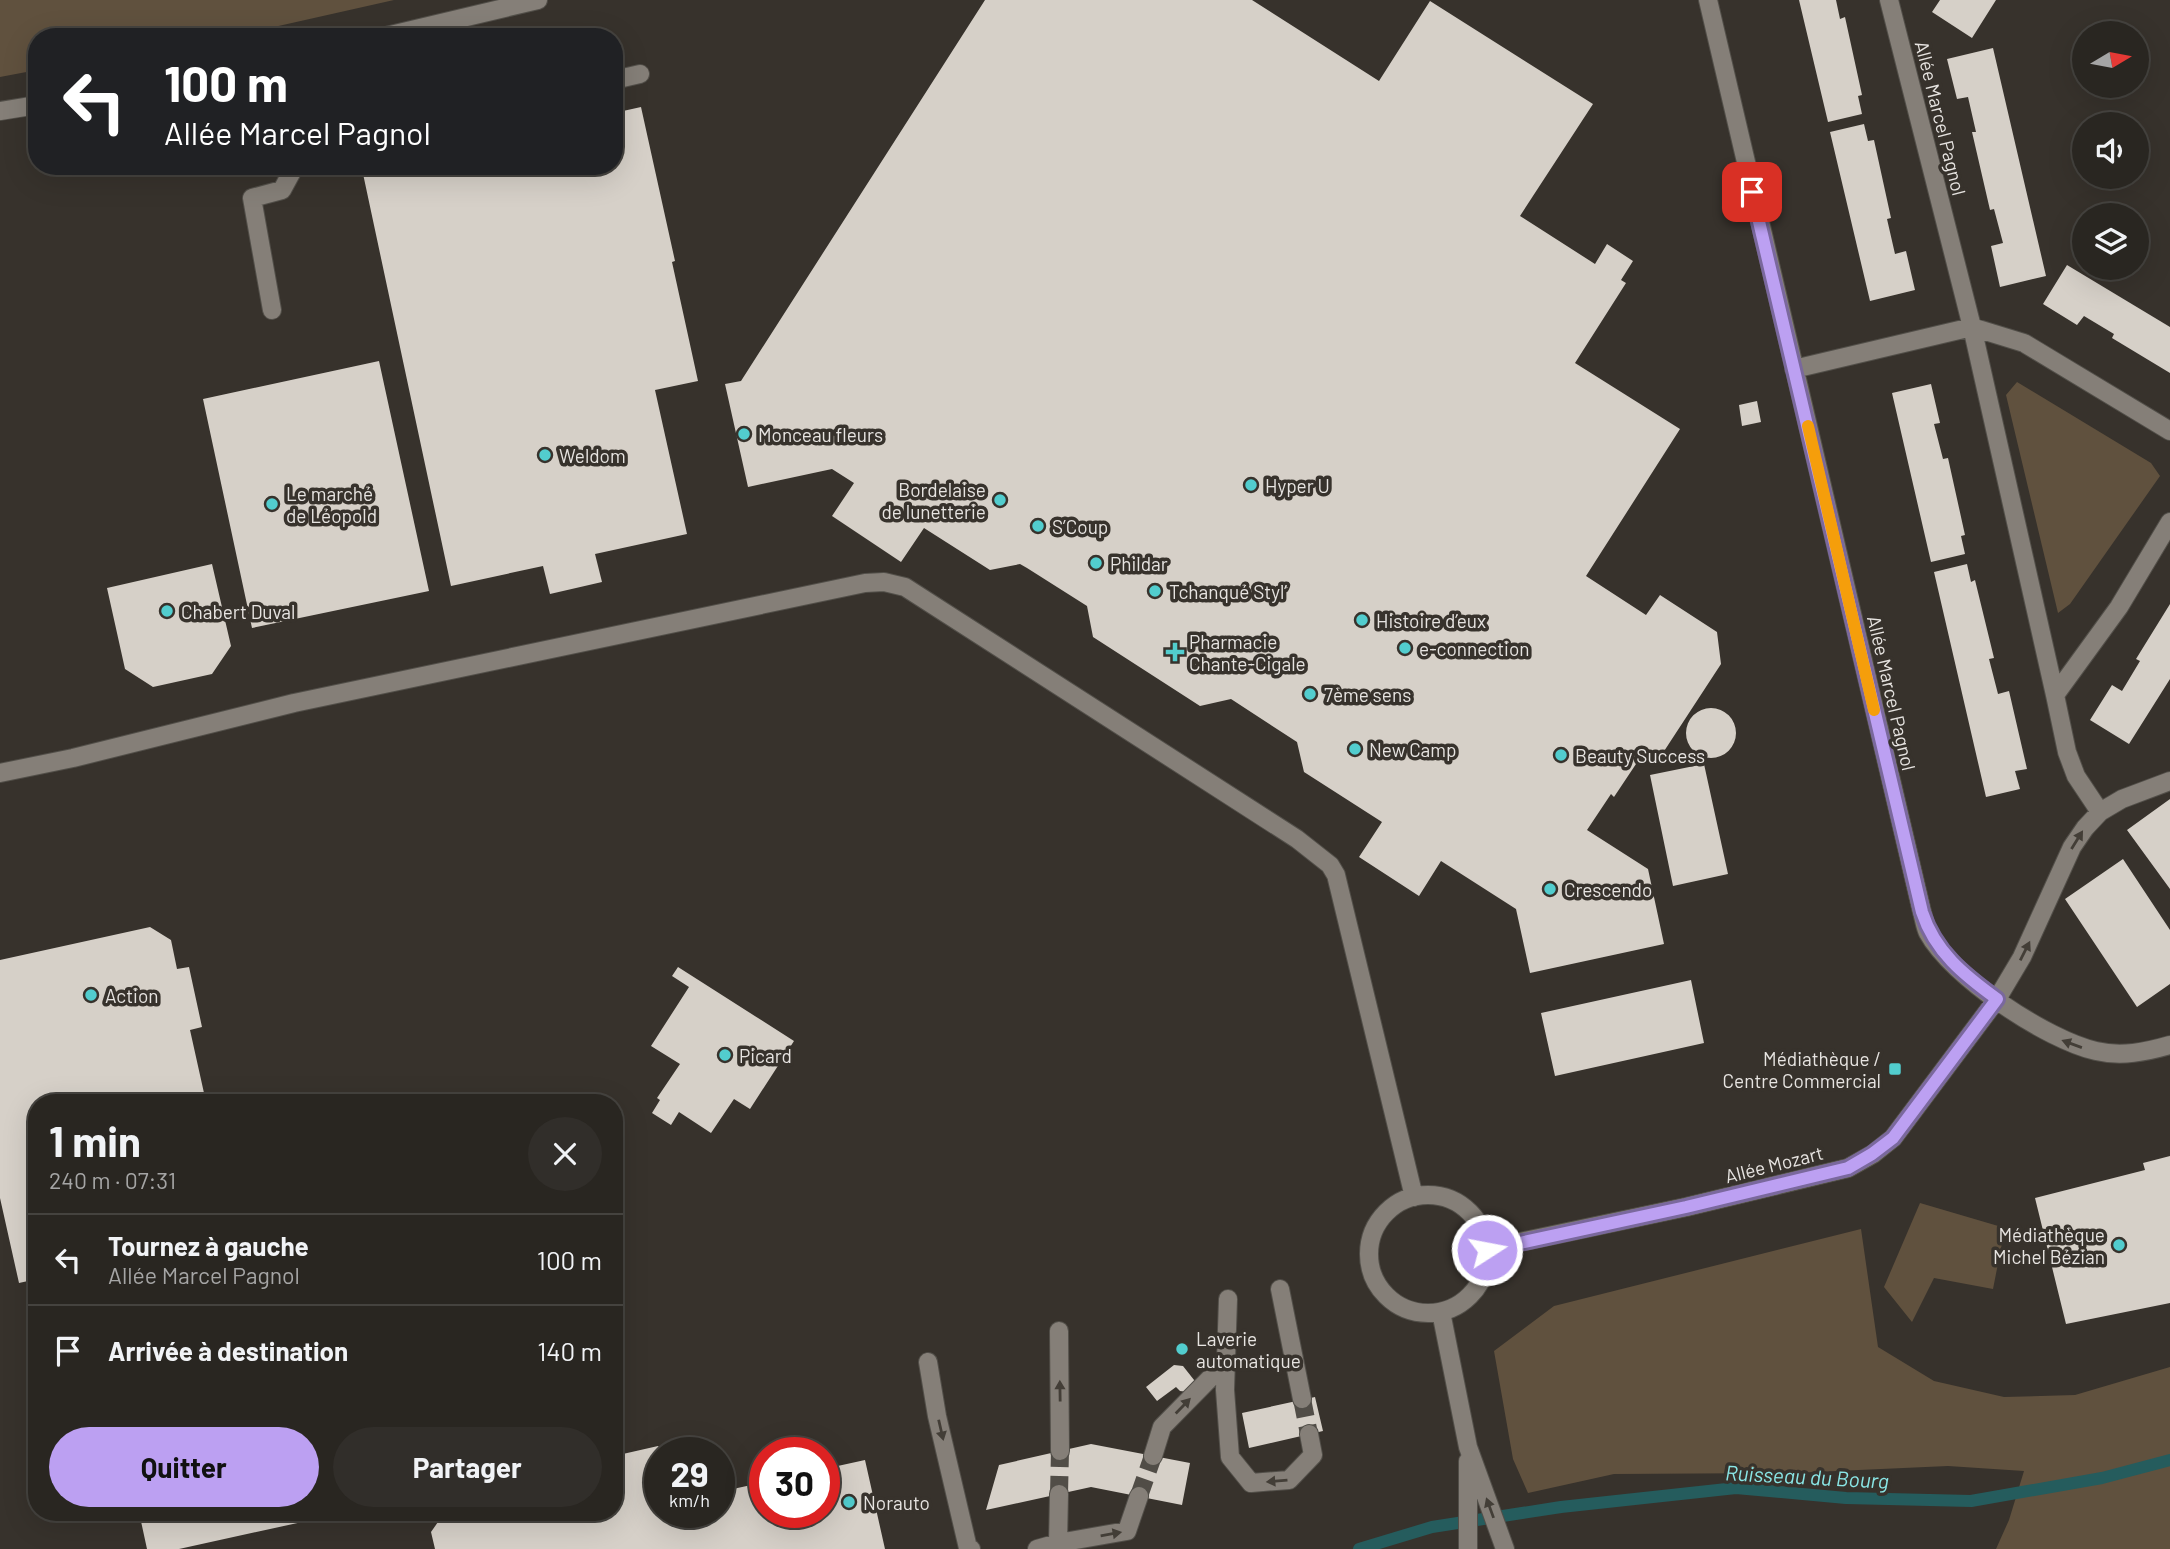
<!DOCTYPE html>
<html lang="fr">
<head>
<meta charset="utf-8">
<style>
  :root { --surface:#292621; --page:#312e2a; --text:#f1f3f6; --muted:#a5a5a5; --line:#45433f; --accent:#bca0f2 }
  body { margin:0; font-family:Barlow,sans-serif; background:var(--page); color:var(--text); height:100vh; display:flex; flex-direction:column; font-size:26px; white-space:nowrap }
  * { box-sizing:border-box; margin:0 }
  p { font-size:23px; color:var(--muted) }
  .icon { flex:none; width:38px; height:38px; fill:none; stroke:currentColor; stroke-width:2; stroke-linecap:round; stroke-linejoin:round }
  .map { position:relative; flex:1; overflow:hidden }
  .panel { position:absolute; left:28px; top:1094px; width:595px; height:427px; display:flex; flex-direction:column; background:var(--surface); border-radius:28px; box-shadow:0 7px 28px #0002,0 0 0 2px var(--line) }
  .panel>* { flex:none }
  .top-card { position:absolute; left:28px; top:28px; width:595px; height:147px; border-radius:28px; box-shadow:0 7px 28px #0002,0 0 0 2px var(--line); background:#202124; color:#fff; overflow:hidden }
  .needle { width:46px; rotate:80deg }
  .buttons { position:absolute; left:2072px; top:21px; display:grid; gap:14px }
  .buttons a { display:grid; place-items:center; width:77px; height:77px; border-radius:50%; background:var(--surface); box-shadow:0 7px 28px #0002,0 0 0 2px var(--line); font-size:35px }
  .speed { position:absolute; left:644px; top:1437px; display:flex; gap:14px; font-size:35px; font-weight:700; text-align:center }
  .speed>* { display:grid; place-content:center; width:91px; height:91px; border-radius:50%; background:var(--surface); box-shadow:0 7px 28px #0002,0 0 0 2px var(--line); line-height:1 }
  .speed small { font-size:18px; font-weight:400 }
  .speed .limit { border:10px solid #d22; background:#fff; color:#111 }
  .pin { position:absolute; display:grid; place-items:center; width:60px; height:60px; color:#fff; margin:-30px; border-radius:14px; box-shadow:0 4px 10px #0006 }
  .me { position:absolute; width:77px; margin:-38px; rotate:79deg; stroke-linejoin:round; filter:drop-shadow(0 0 5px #0008) }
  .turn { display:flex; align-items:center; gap:24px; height:147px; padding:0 21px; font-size:32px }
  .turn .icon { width:91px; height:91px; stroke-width:2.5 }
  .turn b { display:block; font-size:49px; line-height:60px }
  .round { display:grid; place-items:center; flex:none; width:74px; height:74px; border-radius:37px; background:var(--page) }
  .head { display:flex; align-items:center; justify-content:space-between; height:119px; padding:0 21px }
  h1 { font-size:42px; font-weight:700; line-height:52px }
  .action { display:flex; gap:14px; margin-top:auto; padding:14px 21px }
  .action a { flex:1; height:80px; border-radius:42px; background:var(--accent); color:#111; font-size:28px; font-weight:700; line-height:80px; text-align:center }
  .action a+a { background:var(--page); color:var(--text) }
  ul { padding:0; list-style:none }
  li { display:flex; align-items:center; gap:21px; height:91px; padding:0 21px; border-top:2px solid var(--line) }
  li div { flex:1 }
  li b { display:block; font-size:26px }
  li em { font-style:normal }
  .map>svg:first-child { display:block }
  .green { fill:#60513e }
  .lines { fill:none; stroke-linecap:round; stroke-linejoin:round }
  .stream { stroke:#255c5d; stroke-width:12 }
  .building { fill:#d6d0c8 }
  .minor-tunnel { stroke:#514d47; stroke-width:18; stroke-dasharray:18 9; stroke-linecap:butt }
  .minor-casing { stroke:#524f49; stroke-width:20 }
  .minor { stroke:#857f78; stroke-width:18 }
  .oneway { fill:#433e37 }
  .route-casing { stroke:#7a689d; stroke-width:18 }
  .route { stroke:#bca0f2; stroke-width:12 }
  .slow { stroke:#f59e0b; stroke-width:12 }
  .poi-dot { fill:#52cdce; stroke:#37322c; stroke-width:2.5 }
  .labels { text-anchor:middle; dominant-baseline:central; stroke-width:7; stroke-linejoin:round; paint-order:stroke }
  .street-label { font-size:19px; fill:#e7e4e1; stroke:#37322c }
  .poi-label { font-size:19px; fill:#e7e4e1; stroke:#37322c; text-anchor:start }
  .water-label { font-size:21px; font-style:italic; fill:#8ae6e6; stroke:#37322c }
</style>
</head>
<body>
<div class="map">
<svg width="2170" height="1549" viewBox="0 0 2170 1549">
  <rect width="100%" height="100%" fill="#37322c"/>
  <path class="green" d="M0,0h394l-165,37h-192v33l-37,7z
    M2017,382l134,81 9,13 -90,128 -12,9 -52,-218z
    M1920,1203l85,25 -12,61 -59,-11 -22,44 -28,-35z
    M1861,1229l17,118 56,34 70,16 71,-2 95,-28v182h-174l13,-29 15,-49 -76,-5 -156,7 -178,1 -86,19 -15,-34 -19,-108 60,-45z"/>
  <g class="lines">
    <path class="stream" d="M1359,1549l73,-22 129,-20 175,-19 110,10 125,3 131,-23 68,-18"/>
  </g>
  <path class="building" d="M985,0h267l127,81 51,-80 163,103 -73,112 75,48 12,-20 26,17 -12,19 5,3 -51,80 105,66 -94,147 60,39 14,-20 57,37 4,32 -66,101 -13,-10 -28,42 -3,-3 -24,36 61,39 16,75 -134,29 -14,-64 -75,-48 -22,35 -60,-39 23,-35 -78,-50 -7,-30 -66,-43 -31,7 -107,-69 -6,-31 -60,-38 -7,-4 -30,6 -66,-42 -23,34 -69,-46 22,-33 -22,-14 -84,18 -23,-103 16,-3z
    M1799,0h37l4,19 5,-2 17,78 -4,1 4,18 -34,8z
    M1940,0h56l-24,38 -40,-26z
    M1993,48l53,228 -46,11 -9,-41 12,-3 -9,-34 -4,1 -18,-78h4l-8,-35 -11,2 -10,-40z
    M641,107l34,154 -3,1 26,119 -43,9 32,144 -92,20 7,28 -52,12 -7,-28 -92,20 -89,-417 11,-3h241v-53z
    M1864,124l4,17 6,-1 17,78 -4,1 8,35 11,-3 9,39 -45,11 -40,-169z
    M2067,265l103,62v46l-58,-35 2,-4 -30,-18 -7,9 -34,-21z
    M379,361l50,230 -177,37 -49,-229z
    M1931,384l9,39 -6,1 9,35 5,-1 17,77 -4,1 4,18 -34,8 -39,-169z
    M1757,401l4,21 -19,4 -3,-21z
    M212,564l19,82 -19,28 -59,13 -28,-18 -18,-81z
    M1967,564l4,18 4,-2 19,78 -5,1 9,35 11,-3 18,78 -12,2 5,18 -34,8 -52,-225z
    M2170,604v75l-41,65 -39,-24 22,-35 10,6 18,-30 -4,-2z
    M1686 733a25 25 0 1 1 50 0a25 25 0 1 1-50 0Z
    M1704,764l24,110 -55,12 -23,-111z
    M2170,799v90l-43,-59z
    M2123,859l47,71v54l-33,23 -72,-108z
    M150,927l21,13 6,29 12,-2 13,60 -12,3 16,72h-169v177l-18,4 -19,-85v-238z
    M678,967l116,74 -44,68 -16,-10 -23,34 -32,-21 -8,13 -19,-12 8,-13 -3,-2 23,-34 -29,-18 38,-59 -17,-11z
    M1691,980l13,63 -149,33 -14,-63z
    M2170,1156v147l-104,21 -31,-126 110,-28 -2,-7z
    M1174,1365l9,1 15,19 -10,7 -8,-1 -4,-4 -19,14 -11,-14z
    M1315,1397l8,34 -74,17 -7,-35z
    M1091,1444l99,19 -8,42 -91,-18 -105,23 13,-45z
    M658,1446l8,6h-6v60h59v-20l46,-10v30h59v-43l41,-9 20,89h-450l-4,-17 14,-20h169v-56z
    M139,1512h197l-2,3 -155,34h-32z"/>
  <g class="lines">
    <path class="minor-tunnel" d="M1302,1399l7,35
      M1059,1494l1,-43
      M1139,1496l14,-40"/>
    <g class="minor-casing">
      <path id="minor" d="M1708,0l214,912c2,7 3,15 6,21 24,44 119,107 168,118 25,6 50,1 74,-6
        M1889,0l83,327 83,368 64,-88 51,-85
        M382,37l156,-37
        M614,80l26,-6
        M0,111l37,-6
        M272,310l-20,-112 30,-8 13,-24
        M1794,369l178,-42 52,16 146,88
        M2055,695l12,57 9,24 24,36
        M0,773l73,-15 221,-55 571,-120 19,-1 21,5 392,252 33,26 6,10 78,322
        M1369 1254a59 59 0 1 1 118 0a59 59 0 1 1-118 0Z
        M1487,1249l199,-42 162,-39 25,-14 20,-16 104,-139 25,-42 50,-110 13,-19 15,-16 22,-13 48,-18
        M1280,1289l22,110
        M1228,1299l-3,91 5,67 21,26 38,-3 24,-25 -4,-21
        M1441,1312l27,135 37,102
        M1059,1331l1,120
        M928,1362l9,54 31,132 3,1
        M1153,1456l9,-29 64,-65
        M1058,1543l69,-12 12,-35
        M1037,1549l21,-6 1,-49
        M1468,1549v-88"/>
    </g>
    <use href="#minor" class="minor"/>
  </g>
  <defs><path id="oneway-solid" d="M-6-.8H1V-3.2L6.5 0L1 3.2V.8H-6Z" transform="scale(1.75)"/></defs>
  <g class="oneway">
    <use href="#oneway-solid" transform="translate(2077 840) rotate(-58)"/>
    <use href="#oneway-solid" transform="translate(2025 951) rotate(-63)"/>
    <use href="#oneway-solid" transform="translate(2072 1044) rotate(-160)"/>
    <use href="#oneway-solid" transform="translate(1060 1391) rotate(-91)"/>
    <use href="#oneway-solid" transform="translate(1183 1406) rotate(-46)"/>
    <use href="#oneway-solid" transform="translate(941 1430) rotate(77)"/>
    <use href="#oneway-solid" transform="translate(1277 1481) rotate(175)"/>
    <use href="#oneway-solid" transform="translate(1490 1508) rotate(-110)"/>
    <use href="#oneway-solid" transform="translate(1111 1534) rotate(-10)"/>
  </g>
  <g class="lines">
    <g class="route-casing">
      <path id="route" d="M1487,1250l199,-43 162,-39 24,-14 21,-16 104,-139c-33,-24 -62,-47 -75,-87l-170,-720"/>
    </g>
    <use href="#route" class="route"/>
    <path class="slow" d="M1808,426l66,284"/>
  </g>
  <g class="poi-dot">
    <circle cx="744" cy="434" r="7"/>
    <circle cx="545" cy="455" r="7"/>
    <circle cx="1251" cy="485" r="7"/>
    <circle cx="1000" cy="500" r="7"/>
    <circle cx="272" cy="504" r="7"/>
    <circle cx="1038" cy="526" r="7"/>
    <circle cx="1096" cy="563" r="7"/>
    <circle cx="1155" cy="591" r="7"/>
    <circle cx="167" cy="611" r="7"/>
    <circle cx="1362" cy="620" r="7"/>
    <circle cx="1405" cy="648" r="7"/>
    <path d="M1171.5 641.5h7v7h7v7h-7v7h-7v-7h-7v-7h7z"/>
    <circle cx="1310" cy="694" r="7"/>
    <circle cx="1355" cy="749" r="7"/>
    <circle cx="1561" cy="755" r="7"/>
    <circle cx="1550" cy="889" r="7"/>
    <circle cx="91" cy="995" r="7"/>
    <circle cx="725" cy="1055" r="7"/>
    <rect x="1888" y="1062" width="14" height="14" rx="3.5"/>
    <circle cx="2119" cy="1245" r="7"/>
    <circle cx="1182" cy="1349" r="7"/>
    <circle cx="849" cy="1502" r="7"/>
  </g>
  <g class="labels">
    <g class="street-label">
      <text transform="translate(1941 118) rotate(76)">Allée Marcel Pagnol</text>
      <text transform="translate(1892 693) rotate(77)">Allée Marcel Pagnol</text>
      <text transform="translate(1774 1164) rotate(-14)">Allée Mozart</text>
    </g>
    <g class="poi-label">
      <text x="758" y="434">Monceau fleurs</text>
      <text x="559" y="455">Weldom</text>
      <text x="1265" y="485">Hyper U</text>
      <text x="986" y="489" text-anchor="end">Bordelaise<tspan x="986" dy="22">de lunetterie</tspan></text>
      <text x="286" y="493">Le marché<tspan x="286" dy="22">de Léopold</tspan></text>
      <text x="1052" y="526">S’Coup</text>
      <text x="1110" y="563">Phildar</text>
      <text x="1169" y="591">Tchanqué Styl’</text>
      <text x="181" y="611">Chabert Duval</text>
      <text x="1376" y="620">Histoire d’eux</text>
      <text x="1189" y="641">Pharmacie<tspan x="1189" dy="22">Chante-Cigale</tspan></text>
      <text x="1419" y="648">e-connection</text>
      <text x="1324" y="694">7ème sens</text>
      <text x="1369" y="749">New Camp</text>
      <text x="1575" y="755">Beauty Success</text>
      <text x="1564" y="889">Crescendo</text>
      <text x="105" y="995">Action</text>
      <text x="739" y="1055">Picard</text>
      <text x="1881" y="1058" text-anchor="end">Médiathèque /<tspan x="1881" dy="22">Centre Commercial</tspan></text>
      <text x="2105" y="1234" text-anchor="end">Médiathèque<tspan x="2105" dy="22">Michel Bézian</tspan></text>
      <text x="1196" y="1338">Laverie<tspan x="1196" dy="22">automatique</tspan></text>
      <text x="863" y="1502">Norauto</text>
    </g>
    <g class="water-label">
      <text transform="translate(1807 1476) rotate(3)">Ruisseau du Bourg</text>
    </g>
  </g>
</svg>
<div class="buttons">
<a><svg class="needle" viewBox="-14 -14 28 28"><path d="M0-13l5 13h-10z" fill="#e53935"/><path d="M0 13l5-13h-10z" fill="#a5a5a5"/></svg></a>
<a><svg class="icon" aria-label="sound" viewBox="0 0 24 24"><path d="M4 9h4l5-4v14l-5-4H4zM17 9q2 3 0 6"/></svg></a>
<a><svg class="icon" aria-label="layers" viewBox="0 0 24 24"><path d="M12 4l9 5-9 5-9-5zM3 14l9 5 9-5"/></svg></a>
</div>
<div class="speed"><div>29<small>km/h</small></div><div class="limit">30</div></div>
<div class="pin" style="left:1752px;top:192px;background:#d93025"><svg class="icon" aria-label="arrive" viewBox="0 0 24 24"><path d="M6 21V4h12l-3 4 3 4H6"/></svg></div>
<svg class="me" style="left:1487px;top:1250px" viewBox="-20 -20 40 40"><circle r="17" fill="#bca0f2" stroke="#fff" stroke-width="3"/><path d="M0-11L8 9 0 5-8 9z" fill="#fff"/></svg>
<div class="top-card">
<div class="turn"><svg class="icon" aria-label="left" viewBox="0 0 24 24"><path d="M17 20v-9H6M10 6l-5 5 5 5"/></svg><div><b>100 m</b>Allée Marcel Pagnol</div></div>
</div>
<section class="panel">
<div class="head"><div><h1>1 min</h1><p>240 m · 07:31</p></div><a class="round"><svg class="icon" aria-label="close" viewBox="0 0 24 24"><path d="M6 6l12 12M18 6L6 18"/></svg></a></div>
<ul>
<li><svg class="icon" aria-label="left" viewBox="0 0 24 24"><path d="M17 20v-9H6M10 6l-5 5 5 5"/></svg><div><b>Tournez à gauche</b><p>Allée Marcel Pagnol</p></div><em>100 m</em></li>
<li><svg class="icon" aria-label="arrive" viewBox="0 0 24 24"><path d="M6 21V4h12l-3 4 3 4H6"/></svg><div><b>Arrivée à destination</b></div><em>140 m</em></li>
</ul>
<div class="action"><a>Quitter</a><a>Partager</a></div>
</section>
</div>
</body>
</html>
